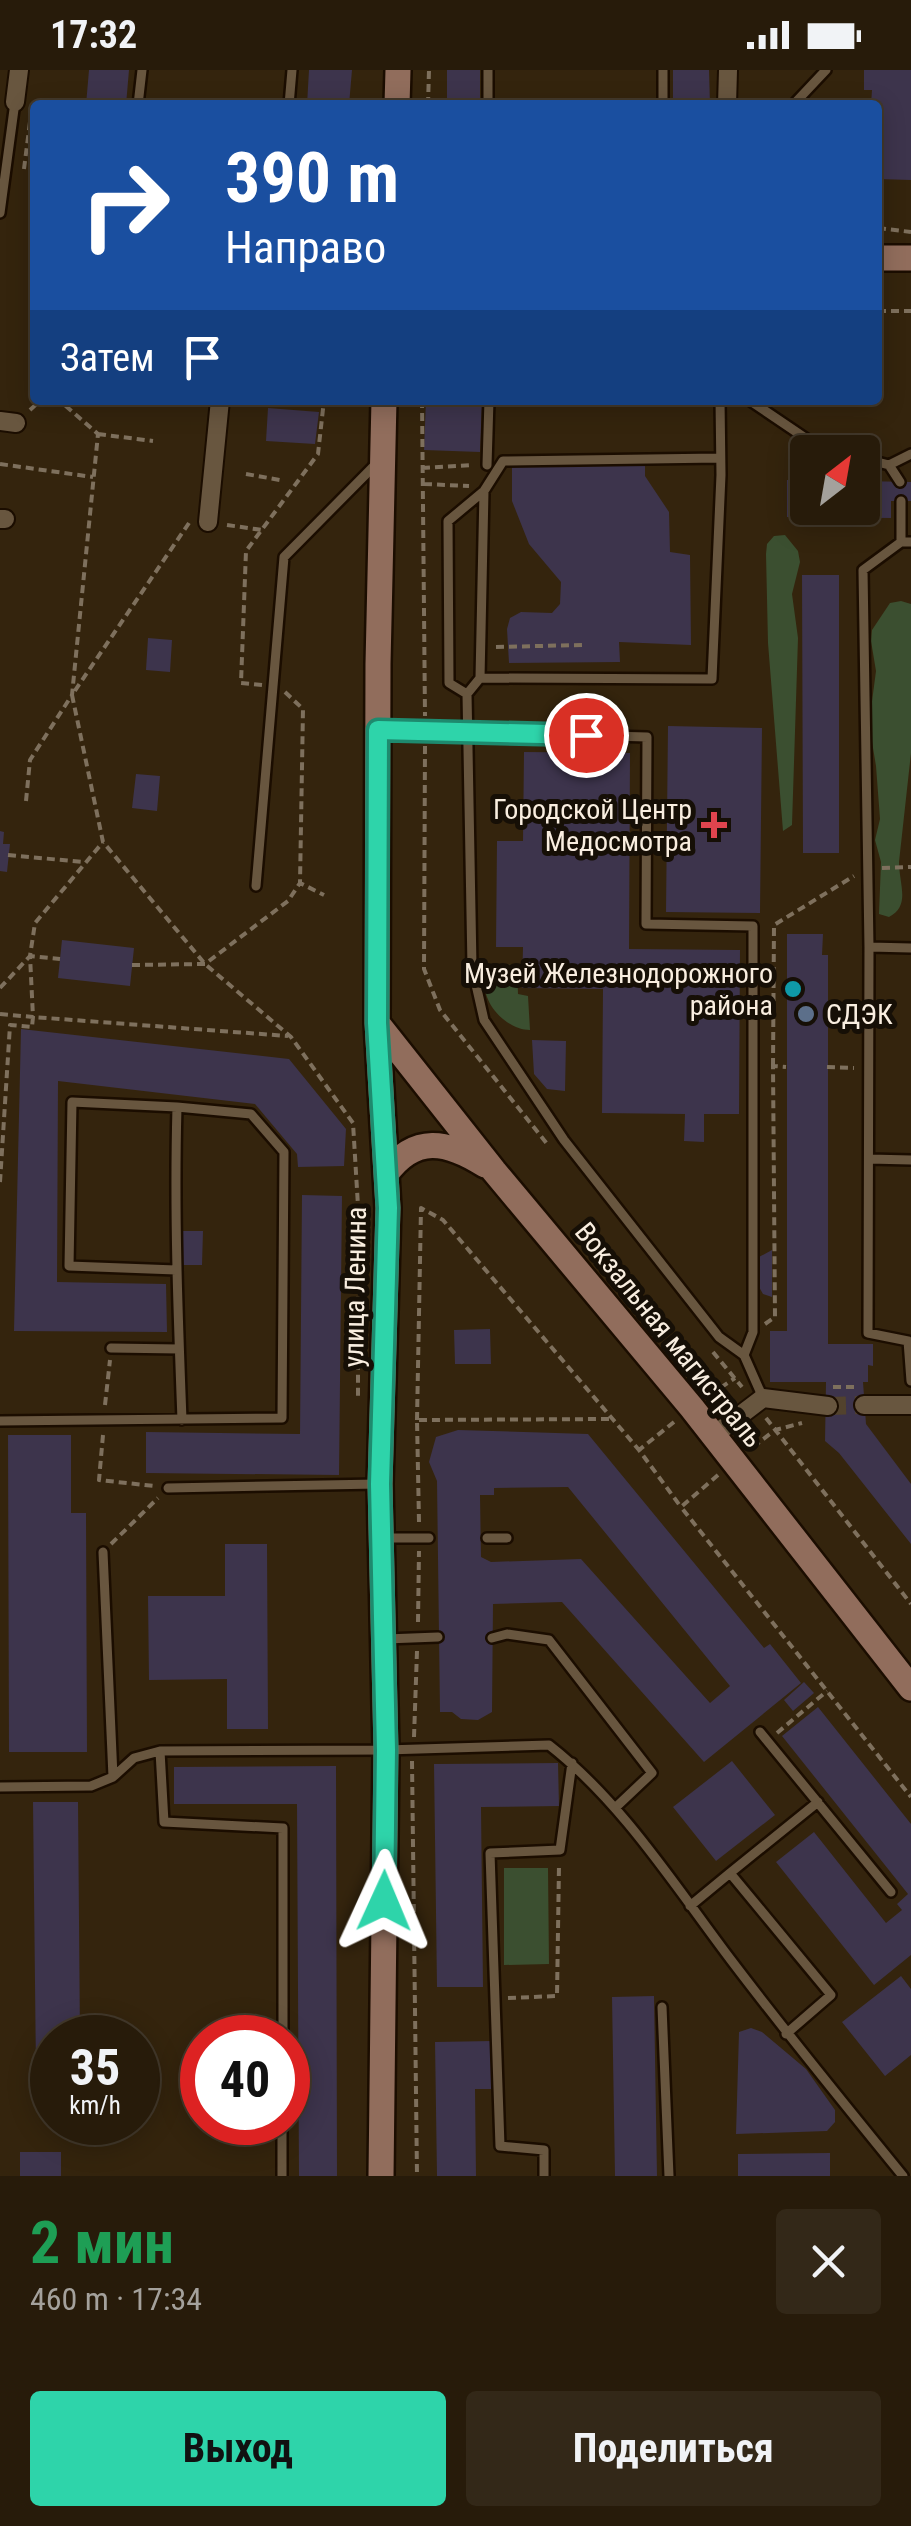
<!DOCTYPE html>
<html lang="ru">
<head>
<meta charset="utf-8">
<style>
  :root { --surface:#271b0a; --page:#332818; --text:#f1f3f6; --muted:#a4a19c; --line:#43392b; --accent:#2ed4aa }
  body { margin:0; font-family:"Roboto Condensed",sans-serif; background:var(--page); color:var(--text); height:100vh; display:flex; flex-direction:column; font-size:38px; white-space:nowrap }
  * { box-sizing:border-box; margin:0 }
  p { font-size:32px; color:var(--muted) }
  .icon { flex:none; width:55px; height:55px; fill:none; stroke:currentColor; stroke-width:2; stroke-linecap:round; stroke-linejoin:round }
  .map { position:relative; height:2106px; overflow:hidden }
  .details { display:flex; flex-direction:column; background:var(--surface); flex:1 }
  .details>* { flex:none }
  .top-card { position:absolute; left:30px; top:30px; width:852px; height:305px; border-radius:10px; box-shadow:0 5px 25px #0003,0 0 0 2px var(--line); background:#1a4fa0; color:#fff; overflow:hidden }
  .needle { width:65px; rotate:31deg }
  .fabs { position:absolute; left:790px; top:365px; display:grid; gap:20px }
  .fabs a { display:grid; place-items:center; width:90px; height:90px; border-radius:10px; background:var(--surface); box-shadow:0 5px 25px #0003,0 0 0 2px var(--line); font-size:50px }
  .speed { position:absolute; left:30px; top:1945px; display:flex; gap:20px; font-size:50px; font-weight:700; text-align:center }
  .speed>* { display:grid; place-content:center; width:130px; height:130px; border-radius:50%; background:var(--surface); box-shadow:0 5px 25px #0003,0 0 0 2px var(--line); line-height:1 }
  .speed small { font-size:25px; font-weight:400 }
  .speed .limit { border:15px solid #d22; background:#fff; color:#111 }
  .pin { position:absolute; display:grid; place-items:center; width:85px; height:85px; color:#fff; margin:-42px; border:5px solid #fff; border-radius:50%; box-shadow:0 2px 10px #0007 }
  .me { position:absolute; width:110px; margin:-55px; rotate:1deg; stroke-linejoin:round; filter:drop-shadow(0 0 8px #0008) }
  .turn { display:flex; align-items:center; gap:35px; height:210px; padding:0 30px; font-size:45px }
  .turn .icon { width:130px; height:130px; stroke-width:2.5 }
  .turn b { display:block; font-size:70px; line-height:85px }
  .then { display:flex; align-items:center; height:95px; padding:0 30px; background:#0003; gap:20px; font-size:38px }
  .round { display:grid; place-items:center; flex:none; width:105px; height:105px; border-radius:10px; background:var(--page) }
  .overview { display:flex; align-items:center; justify-content:space-between; height:170px; padding:0 30px }
  h1 { font-size:60px; font-weight:700; line-height:75px; color:#1e9e55 }
  .cta { display:flex; gap:20px; margin-top:auto; padding:20px 30px }
  .cta a { flex:1; height:115px; border-radius:10px; background:var(--accent); color:#111; font-size:40px; font-weight:700; line-height:115px; text-align:center }
  .cta a+a { background:var(--page); color:var(--text) }
  .status { display:flex; justify-content:space-between; align-items:center; height:70px; padding:0 50px; background:var(--surface); direction:ltr }
  .status svg { height:28px; fill:currentColor }
  .map>svg:first-child { display:block }
  .green { fill:#3b4f30 }
  .building { fill:#3d344c; fill-rule:evenodd }
  .lines { fill:none; stroke-linecap:round; stroke-linejoin:round }
  .street-tunnel { stroke:#52422d; stroke-width:18; stroke-dasharray:18 9; stroke-linecap:butt }
  .lane-casing { stroke:#1b0d00; stroke-width:14 }
  .street-casing { stroke:#1b0d00; stroke-width:22 }
  .secondary-casing { stroke:#1b0d00; stroke-width:30 }
  .path { stroke:#7e705d; stroke-width:4; stroke-dasharray:8 5; stroke-linecap:butt }
  .lane { stroke:#68563f; stroke-width:9 }
  .street { stroke:#68563f; stroke-width:18 }
  .secondary { stroke:#916d5c; stroke-width:25 }
  .route-casing { stroke:#1e8a6e; stroke-width:25 }
  .route { stroke:#2ed4aa; stroke-width:18 }
  .health-dot { fill:#e0444e; stroke:#160f06; stroke-width:4 }
  .culture-dot { fill:#0f9aa8; stroke:#160f06; stroke-width:4 }
  .service-dot { fill:#5c6f8a; stroke:#160f06; stroke-width:4 }
  .labels { text-anchor:middle; dominant-baseline:central; stroke-width:10; stroke-linejoin:round; paint-order:stroke }
  .poi-label { font-size:28px; fill:#f9eee0; stroke:#160f06; text-anchor:end }
  .street-label { font-size:28px; fill:#f9eee0; stroke:#160f06 }
</style>
</head>
<body>
<div class="status"><b>17:32</b><svg viewBox="0 0 49 12"><path d="M0 12V9h3v3zM5 12V6h3v6zM10 12V3h3v9zM15 12V0h3v12zM26 1h20v11H26zM47 4h2v5h-2z"/></svg></div>
<div class="map">
<svg width="911" height="2106" viewBox="0 0 911 2106">
  <rect width="100%" height="100%" fill="#34240d"/>
  <path class="green" d="M785,465l13,16 2,11 -8,32 6,44 -6,187 -9,6 -15,-188 -2,-89 1,-10 7,-8z
    M901,531l10,3v149l-12,109c0,22 12,44 -10,55l-10,-3 2,-52 -6,-22 5,-21 -4,-53 -7,-42 7,-53 -5,-30 1,-11 18,-27z
    M484,894l33,1 1,29 10,2 2,34c-18,0 -37,-16 -43,-33 -4,-10 -2,-24 -3,-33z
    M504,1798h44l1,96 -45,1z"/>
  <path class="building" d="M89,0h40l-3,35h-40z
    M309,0h43l-3,35h-42z
    M447,0h33v35h-33z
    M673,0h36l1,35h-37z
    M864,0h47v110l-33,-1v-74h-7l1,-15h-8z
    M426,330h56l-2,52 -56,-2z
    M268,338l51,4 -4,32 -49,-3z
    M645,395v11l24,36 1,40 20,3 1,90 -72,-3 1,20 -111,1 -2,-34 3,-11 11,-6 31,1 8,-9 1,-22 -32,-38 -17,-43v-35z
    M787,410h21v28h54v-27l49,1v19h-20v17l-104,-1z
    M802,505h37v278h-36z
    M148,568l24,2 -2,32 -24,-2z
    M668,656l94,2 -2,185 -94,-1z
    M524,682l106,1 -1,196 111,1 -1,164h-35v28l-20,-1 1,-27 -83,-1 1,-124 -81,-1 1,-41h-27l1,-106h26z
    M136,704l24,2 -3,35 -25,-3z
    M0,761l4,1 -1,12h7l-3,28 -7,-1z
    M787,864h36l-1,21h6v389h45v22l-5,-1v17h-5l3,42 45,60v60l-72,-91 -14,-12 1,-59h-56v-51h17z
    M62,870l72,8 -4,38 -72,-8z
    M21,959l268,30 57,70 -2,37 -46,1 -1,-13 -42,-50 -197,-23 -1,201 109,2 1,48 -153,-1z
    M532,970l34,1 -1,50 -18,-2 -13,-15z
    M302,1125l40,1 -3,279 -193,-2v-41l154,2z
    M183,1161h20l-1,34h-20z
    M772,1180v47l-9,-3 -8,-14 4,-23z
    M490,1259l1,35h-36l-1,-34z
    M458,1360l130,4 176,214 6,-4 31,39 -97,79 -142,-160 -69,2 -1,108 -14,8 -17,-1 -9,-7h-12l-3,-231 -8,-19 7,-25zM568,1417l162,199 -20,17 -129,-144 -90,3 -10,-5 -1,-62h14v-7z
    M8,1365h63v78h15l1,239h-78z
    M225,1474h42l1,185h-41v-50l-78,1 -1,-84h77z
    M804,1612l10,11 -21,18 -9,-11z
    M818,1637l93,117v131l-37,30 -98,-123 38,-30 72,91 16,-13 -5,-6 11,-10 -126,-158z
    M732,1691l43,54 -59,46 -43,-54z
    M558,1693l1,43 -78,1 2,180h-46l-3,-223z
    M336,1696l1,410h-38l-2,-372h-123v-37z
    M33,1732h45l2,236h-28v34h-16z
    M901,1906l10,13v66l-26,21 -43,-54z
    M654,1926l3,180h-42l-3,-179z
    M751,1958l11,4 44,37 29,41v12l-8,9 -91,3 3,-102z
    M492,1971v48h-17l1,87h-39l-2,-134z
    M20,2082h41v24h-41z
    M830,2083v23h-92v-22z"/>
  <g class="lines">
    <path class="street-tunnel" d="M828,1336l36,-1"/>
    <g class="lane-casing">
      <path id="lane" d="M138,35l4,-35
        M289,35l3,-35
        M488,35v-35
        M663,35v-35
        M793,35l33,-35
        M0,143l15,-111
        M749,330l71,48 18,4
        M719,388l-216,3 -19,30 -36,30 1,162 18,11 5,273 12,53 80,120 155,197 25,18
        M862,388l27,7 11,17
        M487,395l2,-65
        M889,395l22,-11
        M901,472v-41
        M911,472h-10l-38,28 6,377 -1,386 40,8 3,40
        M480,608l232,1 9,-204 -1,-75
        M467,624l13,-16 4,-187
        M381,660l266,7 -1,187 107,2v406l-9,23 19,43
        M256,816l28,-329 91,-92
        M869,877l42,1
        M869,1089l42,1
        M176,1200l-107,-4 3,-164 105,5c-3,105 1,208 5,313
        M111,1278l68,1
        M0,1351l282,-3 2,-266 -33,-38 -74,-7
        M168,1418l210,-4
        M384,1468h45
        M487,1468h20
        M103,1482l10,225
        M492,1568l15,-4 42,6 103,133 -37,35
        M386,1569l52,-2
        M760,1662l131,160
        M160,1681l4,71 119,6v210
        M0,1717l91,-1 22,-9 21,-19 26,-7 226,-1 163,-5c73,57 126,141 182,215 56,74 114,145 172,216
        M730,1803l88,-71
        M690,1836l40,-33 101,122 -45,39
        M662,1937l7,169
        M282,2106v-54
        M544,2106v-26l-44,-4 -10,-293 70,-3 12,-87"/>
    </g>
    <g class="street-casing">
      <path id="street" d="M15,32l4,-32
        M727,35l1,-35
        M0,351l16,2
        M0,449h5
        M208,452l12,-122
        M864,1335h47
        M713,1366l50,-38 65,8"/>
    </g>
    <g class="secondary-casing">
      <path id="secondary" d="M397,35l1,-35
        M878,188h33
        M377,953l117,148 198,237 219,280
        M386,1104c29,-40 61,-33 99,-9
        M381,2106l5,-426 -6,-266 8,-276 -11,-185 1,-359 6,-264"/>
    </g>
    <path class="path" d="M428,35l1,-35
      M24,99l7,-55
      M878,158l33,4
      M878,241h33
      M422,330l3,316
      M30,340l11,-10
      M98,364l55,7
      M0,394l93,13
      M422,398l50,-3
      M246,404l34,6
      M424,414l45,2
      M189,453l-117,172 31,147 102,122 86,73 62,86 5,83v191
      M227,455l35,5
      M496,577l86,-2
      M262,615l-21,-2 5,-132 72,-97 6,-54
      M285,622l18,17 -3,174 24,12
      M425,676l-1,223 16,41 108,135
      M26,731l4,-41 42,-65 26,-261 -39,-34
      M8,785l75,7
      M882,798l29,-1
      M132,895l73,-1 83,-63 12,-18
      M0,918l30,-32 5,-33 68,-81
      M0,944l33,3 -3,-61 30,3
      M773,996l1,-141 80,-49
      M827,997l27,1
      M0,1112l10,-157 22,2 1,-10 255,19
      M765,1254l10,-7 -2,-251 13,1
      M713,1282l29,35
      M833,1317h26
      M710,1325l25,-17
      M105,1335l5,-45
      M766,1348l145,186
      M417,1350l4,-212 22,12 196,230
      M674,1352l-35,28 42,57
      M103,1365l-4,45 55,6
      M753,1377l22,-17 27,-7
      M718,1405l-37,32 230,290
      M419,1452l-2,-102 195,-1
      M111,1474l47,-46
      M418,1552l1,-71
      M777,1663l50,-42
      M414,1667l3,-86
      M412,1691l5,415
      M508,1928l49,-2 2,-131"/>
    <use href="#lane" class="lane"/>
    <use href="#street" class="street"/>
    <use href="#secondary" class="secondary"/>
  </g>
  <g class="lines">
    <g class="route-casing">
      <path id="route" d="M384,1831l2,-151 -6,-266 8,-276 -11,-185 1,-293 208,5"/>
    </g>
    <use href="#route" class="route"/>
  </g>
  <path class="health-dot" d="M709 740h10v10h10v10h-10v10h-10v-10h-10v-10h10z"/>
  <circle class="culture-dot" cx="793" cy="919" r="10"/>
  <circle class="service-dot" cx="806" cy="944" r="10"/>
  <g class="labels">
    <g class="poi-label">
      <text x="692" y="739">Городской Центр<tspan x="692" dy="32">Медосмотра</tspan></text>
      <text x="773" y="903">Музей Железнодорожного<tspan x="773" dy="32">района</tspan></text>
      <text x="826" y="944" text-anchor="start">СДЭК</text>
    </g>
    <g class="street-label">
      <text transform="translate(355 1217) rotate(-89)">улица Ленина</text>
      <text transform="translate(669 1265) rotate(51)">Вокзальная магистраль</text>
    </g>
  </g>
</svg>
<div class="fabs">
<a><svg class="needle" viewBox="-14 -14 28 28"><path d="M0-13l5 13h-10z" fill="#e53935"/><path d="M0 13l5-13h-10z" fill="#a4a19c"/></svg></a>
</div>
<div class="speed"><div>35<small>km/h</small></div><div class="limit">40</div></div>
<div class="pin" style="left:586px;top:665px;background:#d93025"><svg class="icon" aria-label="arrive" viewBox="0 0 24 24"><path d="M6 21V4h12l-3 4 3 4H6"/></svg></div>
<svg class="me" style="left:384px;top:1831px" viewBox="-20 -20 40 40"><path d="M0-17L14 15 0 8-14 15z" fill="#2ed4aa" stroke="#fff" stroke-width="4"/></svg>
<div class="top-card">
<div class="turn"><svg class="icon" aria-label="right" viewBox="0 0 24 24"><path d="M7 20v-9h11M14 6l5 5-5 5"/></svg><div><b>390 m</b>Направо</div></div>
<div class="then">Затем<svg class="icon" aria-label="arrive" viewBox="0 0 24 24"><path d="M6 21V4h12l-3 4 3 4H6"/></svg></div>
</div>
</div>
<section class="details">
<div class="overview"><div><h1>2 мин</h1><p>460 m · 17:34</p></div><a class="round"><svg class="icon" aria-label="close" viewBox="0 0 24 24"><path d="M6 6l12 12M18 6L6 18"/></svg></a></div>
<div class="cta"><a>Выход</a><a>Поделиться</a></div>
</section>
</body>
</html>
